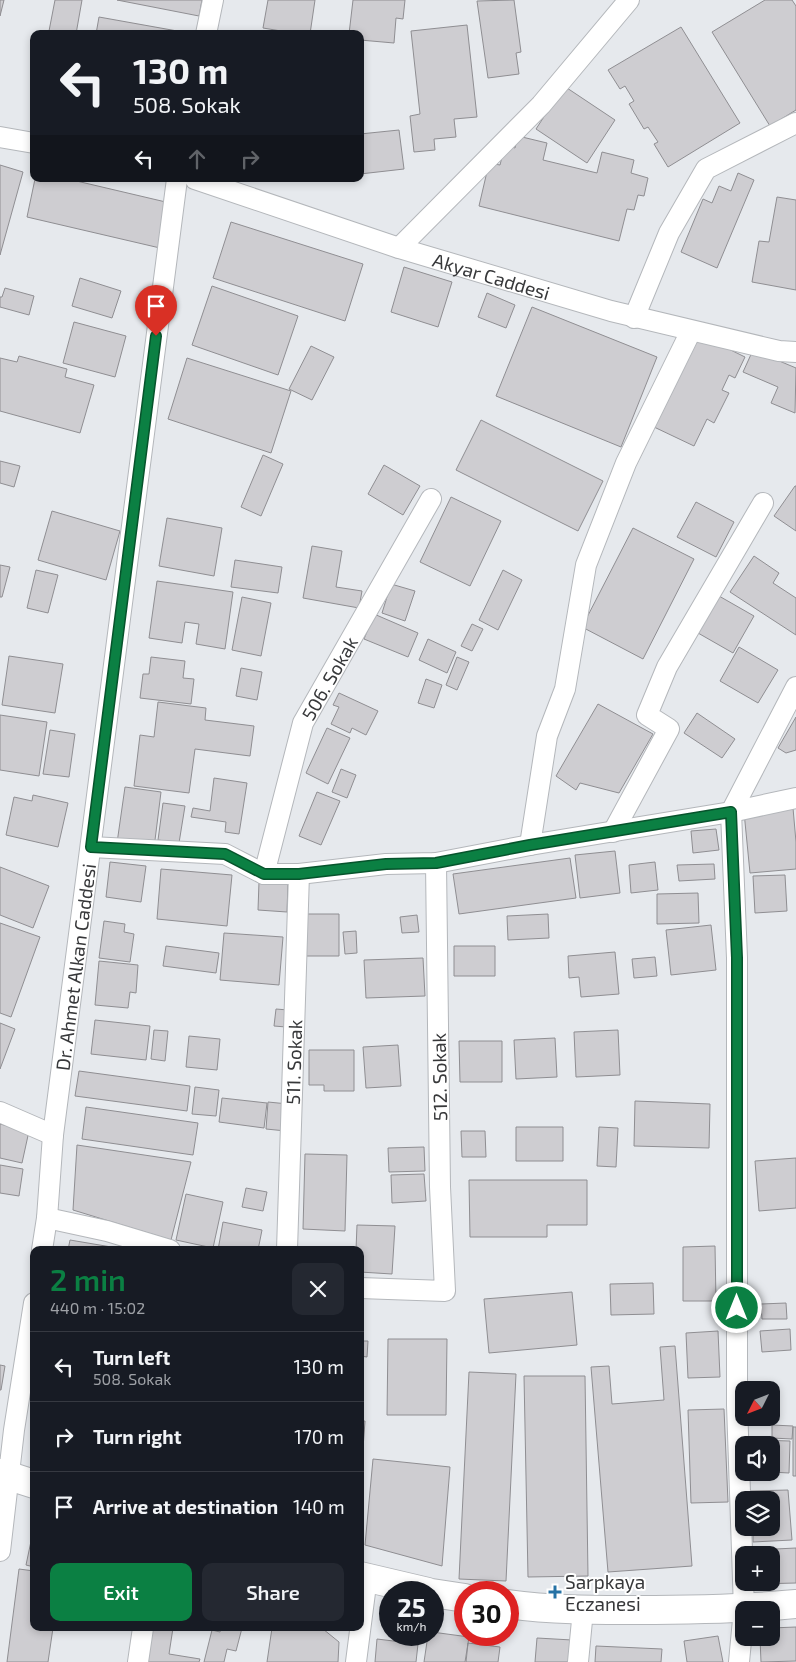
<!DOCTYPE html>
<html lang="en">
<head>
<meta charset="utf-8">
<style>
  :root { --surface:#171b24; --page:#242831; --text:#f1f3f6; --muted:#9ea1a6; --line:#363941; --accent:#0b8043 }
  body { margin:0; font-family:"Exo 2",sans-serif; background:var(--page); color:var(--text); height:100vh; display:flex; flex-direction:column; font-size:19px; white-space:nowrap }
  * { box-sizing:border-box; margin:0 }
  p { font-size:16px; color:var(--muted) }
  .icon { flex:none; width:28px; height:28px; fill:none; stroke:currentColor; stroke-width:2; stroke-linecap:round; stroke-linejoin:round }
  .map { position:relative; flex:1; overflow:hidden }
  .details { position:absolute; left:30px; top:1246px; width:334px; height:385px; display:flex; flex-direction:column; background:var(--surface); border-radius:10px; box-shadow:0 2px 8px #0003 }
  .details>* { flex:none }
  .guide { position:absolute; left:30px; top:30px; width:334px; height:152px; border-radius:10px; box-shadow:0 2px 8px #0003; background:#171b24; color:var(--text); overflow:hidden }
  .needle { width:32px; rotate:228deg }
  .controls { position:absolute; left:735px; top:1381px; display:grid; gap:10px }
  .controls a { display:grid; place-items:center; width:45px; height:45px; border-radius:10px; background:var(--surface); box-shadow:0 2px 8px #0003; font-size:25px }
  .speed { position:absolute; left:379px; top:1581px; display:flex; gap:10px; font-size:25px; font-weight:700; text-align:center }
  .speed>* { display:grid; place-content:center; width:65px; height:65px; border-radius:50%; background:var(--surface); box-shadow:0 2px 8px #0003; line-height:1 }
  .speed small { font-size:12px; font-weight:400 }
  .speed .limit { border:8px solid #d22; background:#fff; color:#111 }
  .pin { position:absolute; display:grid; place-items:center; width:42px; height:42px; color:#fff; margin:-51px -21px; border-radius:50% 50% 50% 0; rotate:-45deg; box-shadow:0 0 5px #0007 }
  .pin .icon { rotate:45deg }
  .me { position:absolute; width:55px; margin:-28px; rotate:0deg; stroke-linejoin:round; filter:drop-shadow(0 0 4px #0008) }
  .turn { display:flex; align-items:center; gap:18px; height:105px; padding:0 20px; font-size:22px }
  .turn .icon { width:65px; height:65px; stroke-width:2.5 }
  .turn b { display:block; font-size:35px; line-height:42px }
  .lanes { display:flex; align-items:center; height:48px; padding:0 20px; background:#0003; justify-content:center; gap:25px; direction:ltr }
  .lanes .off { opacity:.35 }
  .round { display:grid; place-items:center; flex:none; width:52px; height:52px; border-radius:10px; background:var(--page) }
  .headline { display:flex; align-items:center; justify-content:space-between; height:85px; padding:0 20px }
  h1 { font-size:30px; font-weight:600; line-height:38px; color:var(--accent) }
  .primary-button { display:flex; gap:10px; margin-top:auto; padding:10px 20px }
  .primary-button a { flex:1; height:58px; border-radius:10px; background:var(--accent); color:#fff; font-size:20px; font-weight:600; line-height:58px; text-align:center }
  .primary-button a+a { background:var(--page); color:var(--text) }
  ul { padding:0; list-style:none }
  li { display:flex; align-items:center; gap:15px; height:70px; padding:0 20px; border-top:1px solid var(--line) }
  li div { flex:1 }
  li b { display:block; font-size:19px }
  li em { font-style:normal }
  .map>svg:first-child { display:block }
  .building { fill:#cecdd1; stroke:#8f8e92 }
  .lines { fill:none; stroke-linecap:round; stroke-linejoin:round }
  .street-casing { stroke:#b4b7bb; stroke-width:22 }
  .secondary-casing { stroke:#b4b7bb; stroke-width:30 }
  .street { stroke:#fff; stroke-width:20 }
  .secondary { stroke:#fff; stroke-width:28 }
  .route-casing { stroke:#07532c; stroke-width:12 }
  .route { stroke:#0b8043; stroke-width:9 }
  .poi-dot { fill:#2672a5; stroke:#fff; stroke-width:2 }
  .labels { text-anchor:middle; dominant-baseline:central; stroke-width:4; stroke-linejoin:round; paint-order:stroke }
  .street-label { font-size:19px; fill:#37383a; stroke:#fff }
  .poi-label { font-size:19px; fill:#37383a; stroke:#fff; text-anchor:start }
</style>
</head>
<body>
<div class="map">
<svg width="796" height="1662" viewBox="0 0 796 1662">
  <rect width="100%" height="100%" fill="#e6e9ed"/>
  <path class="building" d="M0,0h4l-4,16z
    M55,0h27l-6,34 -27,-3z
    M117,0h85l-3,16z
    M268,0h47l-5,34h-11l-36,-6z
    M353,0h52l-2,19 -7,-1 -2,25 -34,-3v-6h-11z
    M514,0l7,52 -5,1 3,21 -31,4 -11,-77z
    M765,0h27l4,6v104l-26,16 -58,-94z
    M99,17l95,17h-98z
    M467,25l10,92 -23,2 2,18 -22,2 1,11 -21,2 -4,-36 10,-2 -9,-83z
    M681,27l59,96 -72,44 -14,-23 4,-2 -10,-15 -4,2 -15,-25 5,-3 -9,-15 -5,3 -12,-19z
    M564,86l51,34 -28,43 -51,-34z
    M399,130l5,39 -44,5v-40z
    M518,136l29,7 -4,17 54,13 5,-21 32,8 -3,13 17,5 -4,18 -6,-1 -4,15 -7,-1 -8,32 -140,-35 10,-43 11,2 5,-20 10,3z
    M0,165l23,7 -23,83z
    M738,173l16,7 -37,88 -36,-16 22,-53 9,4 7,-17 12,5z
    M35,179h33l102,24 -10,45 -133,-31z
    M777,197l19,3v90l-44,-8 7,-41 10,1z
    M231,222l132,42 -18,57 -132,-43z
    M404,267l48,15 -14,45 -47,-15z
    M80,278l41,13 -9,27 -40,-12z
    M212,286l86,30 -20,59 -86,-30z
    M5,288l29,8 -5,19 -29,-8v-10h2z
    M487,293l28,12 -9,23 -28,-11z
    M532,307l125,50 -36,90 -125,-51z
    M74,322l52,14 -11,41 -52,-14z
    M698,334l47,23 -10,21 -6,-3 -7,15 7,3 -15,30 -7,-4 -13,27 -40,-19z
    M311,346l23,11 -22,43 -23,-11z
    M753,350l43,18 -1,45 -24,-10 7,-16 -35,-15z
    M19,356l48,13 -2,8 29,8 -14,48 -80,-22v-53l17,4z
    M187,358l104,33 -20,62 -103,-34z
    M481,420l122,61 -25,50 -122,-61z
    M263,455l20,9 -22,52 -20,-9z
    M0,461l20,5 -6,21 -14,-4z
    M384,465l36,21 -17,29 -35,-21z
    M795,486h1v45l-22,-15z
    M451,497l50,24 -31,65 -50,-24z
    M696,502l38,20 -18,35 -39,-20z
    M52,511l68,20 -14,49 -68,-20z
    M167,518l55,10 -8,48 -55,-10z
    M633,528l61,31 -51,100 -61,-32z
    M312,546l30,5 -6,36 26,4 -3,17 -56,-10z
    M754,556l25,17 -6,10 23,15v37l-66,-43z
    M235,560l47,7 -4,26 -47,-6z
    M0,565l10,2 -8,30h-2z
    M36,570l22,5 -10,38 -21,-5z
    M503,570l19,10 -24,50 -19,-10z
    M157,581l76,11 -8,57 -29,-5 3,-20 -14,-2 -3,21 -33,-5z
    M391,584l24,7 -10,30 -23,-8z
    M719,596l35,20 -21,37 -35,-20z
    M242,597l29,6 -10,53 -29,-6z
    M374,614l44,19 -10,24 -44,-18z
    M472,624l11,5 -11,22 -11,-5z
    M428,639l28,13 -9,21 -28,-13z
    M739,647l39,23 -20,33 -38,-22z
    M9,656l54,8 -8,49 -53,-8z
    M151,657l34,4 -2,17 11,1 -3,25 -51,-6 3,-24h6z
    M457,657l12,5 -12,28 -11,-5z
    M241,668l21,4 -5,28 -21,-4z
    M426,679l16,6 -8,23 -16,-5z
    M339,693l39,18 -12,24 -14,-7 -2,5 -19,-9 8,-17 -6,-2z
    M158,702l48,6 -1,12 49,6 -4,30 -55,-7 -6,44 -55,-7 6,-51 14,2z
    M598,704l55,30 -34,59 -39,-10 -4,7 -20,-14z
    M697,713l38,26 -13,19 -38,-25z
    M0,715l47,7 -8,54 -39,-6z
    M796,717v33l-10,3 -8,-5z
    M327,728l23,10 -22,46 -22,-11z
    M50,730l25,4 -6,43 -26,-3z
    M341,769l15,6 -9,23 -15,-6z
    M214,778l33,5 -8,51 -14,-2 1,-10 -35,-5 2,-9 17,3z
    M125,787l36,5 -7,56 -37,-5z
    M317,792l23,9 -19,44 -22,-9z
    M33,795l35,8 -10,44 -52,-12 8,-38 18,4z
    M163,803l22,3 -6,37 -21,-3z
    M793,808l3,34v27l-46,4 -6,-61z
    M716,829l3,21 -26,3 -2,-22z
    M615,851l5,42 -40,5 -5,-43z
    M570,858l6,40 -117,16 -6,-40z
    M110,862l36,4 -5,36 -35,-5z
    M655,862l3,28 -27,3 -2,-28z
    M714,864l1,15 -36,2 -2,-16z
    M0,867l49,19 -16,42 -33,-13z
    M161,869l71,6 -5,51 -70,-7z
    M785,875l2,36 -32,2 -2,-37z
    M259,882l29,1 -1,29 -29,-2z
    M698,893l1,30 -42,1v-30z
    M306,914h33v42h-33z
    M548,914l1,24 -41,2 -1,-24z
    M417,915l2,17 -17,1 -2,-16z
    M104,921l21,3 -1,8 10,2 -4,28 -31,-4z
    M0,923l40,14 -29,80 -11,-4z
    M711,925l5,45 -45,5 -5,-45z
    M356,931l1,22 -12,1 -2,-22z
    M224,933l59,4 -4,48 -59,-5z
    M166,946l53,7 -3,20 -53,-7z
    M454,946h41v30h-41z
    M615,952l4,42 -38,3 -2,-20 -10,1 -1,-22z
    M655,957l2,19 -23,2 -2,-19z
    M423,958l2,38 -59,2 -2,-38z
    M99,961l39,4 -2,28 -6,-1 -2,16 -33,-3z
    M276,1009l12,1 -2,17 -12,-1z
    M95,1020l55,6 -4,34 -55,-6z
    M0,1023l15,6 -15,40z
    M154,1030l14,1 -3,30 -14,-2z
    M618,1030l2,45 -44,2 -2,-45z
    M189,1036l31,3 -3,31 -31,-3z
    M555,1038l2,39 -41,2 -2,-39z
    M459,1041h43v41h-42z
    M398,1045l3,41 -35,2 -3,-41z
    M309,1050h45v41h-30v-6h-15z
    M79,1071l111,15 -3,25 -112,-15z
    M195,1087l24,3 -3,26 -24,-2z
    M222,1098l45,5 -3,25 -45,-6z
    M635,1101l75,3 -1,44 -75,-2z
    M268,1102l20,2 -2,27 -20,-2z
    M86,1107l112,16 -5,32 -111,-16z
    M0,1124l29,7 -7,32 -22,-5z
    M516,1127h47v34h-47z
    M599,1127l19,1 -2,39 -19,-1z
    M461,1131h24l1,26h-24z
    M77,1145l114,17 -20,78 -98,-30z
    M424,1147l1,24 -36,1 -1,-24z
    M305,1154l42,1 -2,76 -42,-2z
    M796,1158v50l-37,3 -4,-50z
    M0,1165l23,4 -4,27 -19,-3z
    M424,1174l2,27 -34,2 -1,-28z
    M469,1180h118v45h-40v12h-77z
    M246,1188l21,4 -4,19 -21,-4z
    M186,1194l37,8 -10,46 -37,-8z
    M223,1222l39,8 -4,20h-40z
    M357,1225l38,1 -3,48 -32,-2v-22h-4z
    M70,1240l59,10h-61z
    M715,1246l1,55h-33v-54z
    M306,1247l35,2v1h-36z
    M653,1283l1,31 -43,1 -1,-31z
    M572,1292l5,53 -88,8 -5,-54z
    M786,1303l1,16h-25l-1,-15z
    M790,1329l1,21 -29,2 -2,-21z
    M718,1331l2,46 -32,1 -2,-45z
    M388,1339h59l-1,76h-59z
    M360,1341h8l-1,16 -7,-1z
    M675,1346l17,220 -84,6 -17,-205 18,-1 3,38 52,-4 -4,-53z
    M0,1365l5,1 -4,24h-1z
    M469,1372l47,2 -10,207 -47,-2z
    M524,1376h61l3,200 -60,1z
    M724,1409l4,93 -37,1 -3,-93z
    M360,1421h5l-3,41 -2,-1z
    M772,1425l21,1 -1,13 -20,-1z
    M793,1427h3v49h-3z
    M755,1440l35,1 -1,32 -18,-1v-27h-16z
    M373,1459l77,8 -8,99 -77,-21z
    M788,1490l4,50 -39,2v-14h18v-28h-20v-9z
    M34,1527v40l-8,-2z
    M796,1548v35l-40,1v-2h15v-27h-16v-5z
    M19,1569l15,2v57h19l-5,34h-41z
    M796,1627v34l-35,1 -1,-24h11v-10z
    M152,1628h21l-4,26 31,5 -1,3h-53z
    M221,1628h21l-6,23 -9,-2 -3,13h-20l8,-32 8,2z
    M272,1628h28l-1,1h24l16,13 -1,20h-71z
    M432,1632l37,5 -4,25h-41l4,-27h4z
    M718,1636l5,26h-36l-3,-21z
    M537,1638l35,2 -2,22h-35z
    M377,1639l41,5 -2,18h-41z
    M468,1643l32,4 -2,15h-32z
    M596,1646l66,3 -1,13h-66z"/>
  <g class="lines">
    <g class="street-casing">
      <g id="street">
        <path d="M206,34l7,-34"/>
        <path d="M0,137l34,6"/>
        <path id="s1" d="M195,179l204,69 212,63 168,40 17,1"/>
        <path d="M399,248l142,-143 88,-105"/>
        <path d="M634,318l35,-85 37,-64 90,-46"/>
        <path d="M613,832l56,-103 -22,-14 20,-48 96,-164"/>
        <path d="M530,845l17,-109 18,-47 21,-124 40,-102 65,-132"/>
        <path d="M91,847l134,7 39,20h35l87,-10 50,-1 94,-18 201,-33 65,-14"/>
        <path id="s2" d="M264,874l39,-151 128,-224"/>
        <path d="M0,1112l53,23"/>
        <path d="M47,1218l60,13 63,19"/>
        <path id="s3" d="M42,1250l5,-32 6,-83 124,-956"/>
        <path id="s4" d="M287,1250l12,-376"/>
        <path d="M360,1288l85,3 -5,-104 -4,-324"/>
        <path d="M0,1551l14,-121 20,-127"/>
        <path d="M138,1662l5,-34"/>
        <path d="M356,1662l11,-85"/>
        <path d="M578,1662l5,-52"/>
        <path d="M739,1662l5,-53 -7,-204v-447l-6,-146 65,-125"/>
      </g>
    </g>
    <g class="secondary-casing">
      <path id="secondary" d="M0,1473l34,11
        M360,1576l68,16
        M432,1593l33,5
        M508,1604c42,6 86,6 129,6 53,0 105,-1 159,-6"/>
    </g>
    <use href="#street" class="street"/>
    <use href="#secondary" class="secondary"/>
  </g>
  <g class="lines">
    <g class="route-casing">
      <path id="route" d="M156,336l-65,511 134,7 39,20h35l87,-10 50,-1 94,-18 201,-33 6,146v350"/>
    </g>
    <use href="#route" class="route"/>
  </g>
  <path class="poi-dot" d="M552.5 1584.5h5v5h5v5h-5v5h-5v-5h-5v-5h5z"/>
  <g class="labels">
    <g class="street-label">
      <text stroke="none"><textPath href="#s1" startOffset="312">Akyar Caddesi</textPath></text>
      <text stroke="none"><textPath href="#s2" startOffset="208">506. Sokak</textPath></text>
      <text stroke="none"><textPath href="#s3" startOffset="285">Dr. Ahmet Alkan Caddesi</textPath></text>
      <text stroke="none"><textPath href="#s4" startOffset="188">511. Sokak</textPath></text>
      <text transform="translate(439 1077) rotate(-91)">512. Sokak</text>
    </g>
    <g class="poi-label">
      <text x="565" y="1581">Sarpkaya<tspan x="565" dy="22">Eczanesi</tspan></text>
    </g>
  </g>
</svg>
<div class="controls">
<a><svg class="needle" viewBox="-14 -14 28 28"><path d="M0-13l5 13h-10z" fill="#e53935"/><path d="M0 13l5-13h-10z" fill="#9ea1a6"/></svg></a>
<a><svg class="icon" aria-label="sound" viewBox="0 0 24 24"><path d="M4 9h4l5-4v14l-5-4H4zM17 9q2 3 0 6"/></svg></a>
<a><svg class="icon" aria-label="layers" viewBox="0 0 24 24"><path d="M12 4l9 5-9 5-9-5zM3 14l9 5 9-5"/></svg></a>
<a>+</a>
<a>−</a>
</div>
<div class="speed"><div>25<small>km/h</small></div><div class="limit">30</div></div>
<div class="pin" style="left:156px;top:336px;background:#d93025"><svg class="icon" aria-label="arrive" viewBox="0 0 24 24"><path d="M6 21V4h12l-3 4 3 4H6"/></svg></div>
<svg class="me" style="left:737px;top:1308px" viewBox="-20 -20 40 40"><circle r="17" fill="#0b8043" stroke="#fff" stroke-width="3"/><path d="M0-11L8 9 0 5-8 9z" fill="#fff"/></svg>
<div class="guide">
<div class="turn"><svg class="icon" aria-label="left" viewBox="0 0 24 24"><path d="M17 20v-9H6M10 6l-5 5 5 5"/></svg><div><b>130 m</b>508. Sokak</div></div>
<div class="lanes"><svg class="icon" aria-label="left" viewBox="0 0 24 24"><path d="M17 20v-9H6M10 6l-5 5 5 5"/></svg><svg class="icon off" aria-label="ahead" viewBox="0 0 24 24"><path d="M12 20V5M6 11l6-6 6 6"/></svg><svg class="icon off" aria-label="right" viewBox="0 0 24 24"><path d="M7 20v-9h11M14 6l5 5-5 5"/></svg></div>
</div>
<section class="details">
<div class="headline"><div><h1>2 min</h1><p>440 m · 15:02</p></div><a class="round"><svg class="icon" aria-label="close" viewBox="0 0 24 24"><path d="M6 6l12 12M18 6L6 18"/></svg></a></div>
<ul>
<li><svg class="icon" aria-label="left" viewBox="0 0 24 24"><path d="M17 20v-9H6M10 6l-5 5 5 5"/></svg><div><b>Turn left</b><p>508. Sokak</p></div><em>130 m</em></li>
<li><svg class="icon" aria-label="right" viewBox="0 0 24 24"><path d="M7 20v-9h11M14 6l5 5-5 5"/></svg><div><b>Turn right</b></div><em>170 m</em></li>
<li><svg class="icon" aria-label="arrive" viewBox="0 0 24 24"><path d="M6 21V4h12l-3 4 3 4H6"/></svg><div><b>Arrive at destination</b></div><em>140 m</em></li>
</ul>
<div class="primary-button"><a>Exit</a><a>Share</a></div>
</section>
</div>
</body>
</html>
